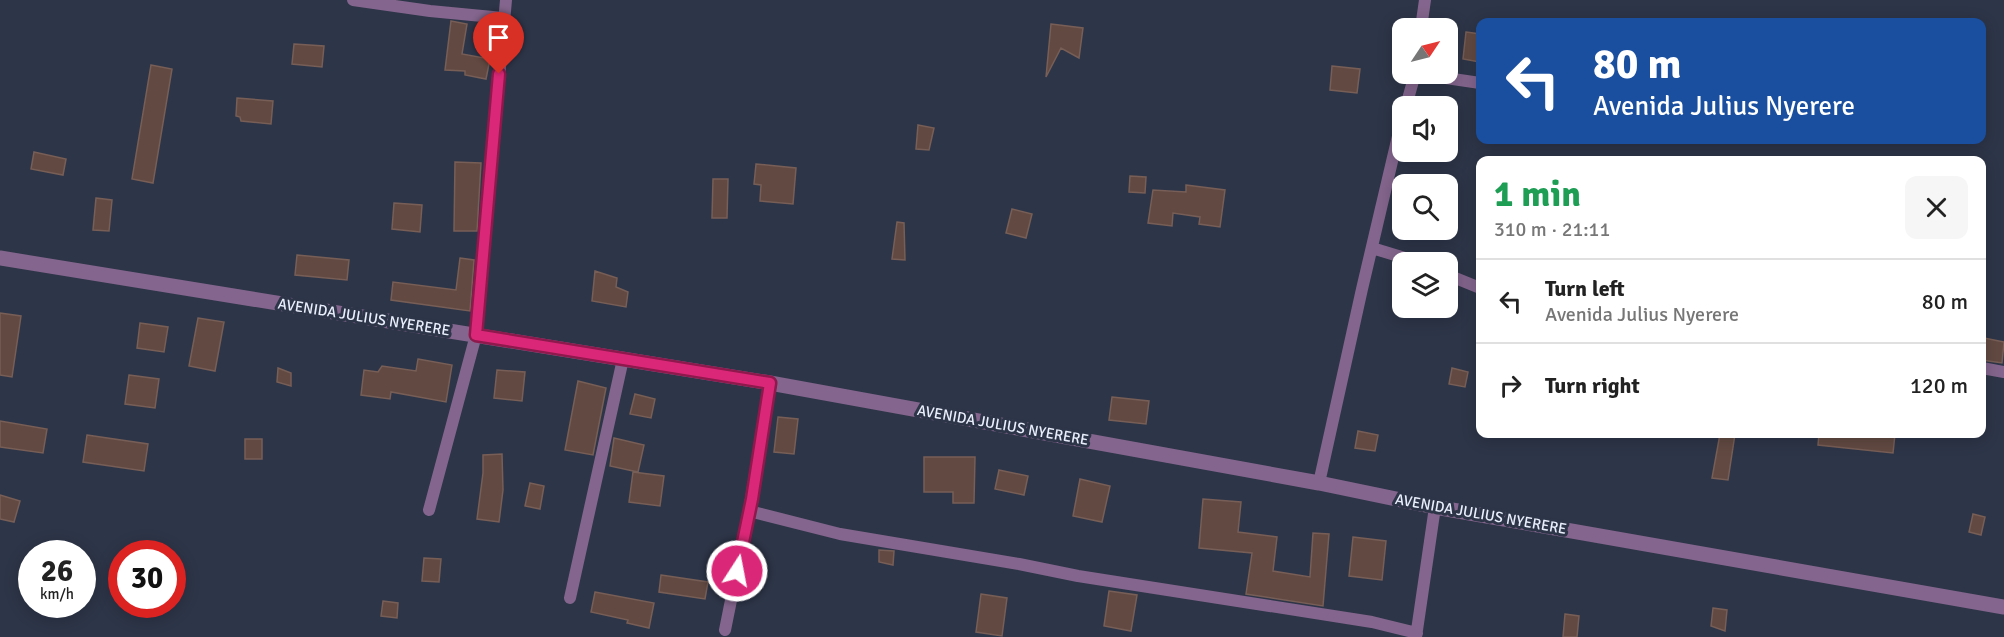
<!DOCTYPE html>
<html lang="en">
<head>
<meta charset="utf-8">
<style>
  :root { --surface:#fff; --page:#f6f6f6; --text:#222; --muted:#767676; --line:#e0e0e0 }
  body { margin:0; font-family:Signika,sans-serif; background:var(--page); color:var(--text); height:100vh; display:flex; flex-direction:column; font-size:22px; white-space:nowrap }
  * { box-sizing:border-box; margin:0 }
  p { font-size:20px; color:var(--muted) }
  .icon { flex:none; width:33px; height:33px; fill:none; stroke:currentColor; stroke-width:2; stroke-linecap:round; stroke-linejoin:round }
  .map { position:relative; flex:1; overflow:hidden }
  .drawer { position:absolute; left:1476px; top:156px; width:510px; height:282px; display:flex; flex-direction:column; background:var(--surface); border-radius:12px; box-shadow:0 3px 15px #0003 }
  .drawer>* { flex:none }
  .top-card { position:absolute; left:1476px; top:18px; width:510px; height:126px; border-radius:12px; box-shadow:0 3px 15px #0003; background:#1a4fa0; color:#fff; overflow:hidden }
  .needle { width:39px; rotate:55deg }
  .tools { position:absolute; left:1392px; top:18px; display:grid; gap:12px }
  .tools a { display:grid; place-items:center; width:66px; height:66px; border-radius:12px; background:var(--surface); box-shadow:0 3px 15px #0003; font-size:30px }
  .speed { position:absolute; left:18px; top:540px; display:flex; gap:12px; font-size:30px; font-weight:700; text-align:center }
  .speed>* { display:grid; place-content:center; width:78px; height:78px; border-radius:50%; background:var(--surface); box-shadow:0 3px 15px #0003; line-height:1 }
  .speed small { font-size:15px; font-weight:400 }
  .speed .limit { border:9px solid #d22; background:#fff; color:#111 }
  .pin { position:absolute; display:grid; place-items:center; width:51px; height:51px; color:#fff; margin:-62px -26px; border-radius:50% 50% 50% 0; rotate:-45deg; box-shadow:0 0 6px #0007 }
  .pin .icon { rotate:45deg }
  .me { position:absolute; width:66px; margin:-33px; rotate:11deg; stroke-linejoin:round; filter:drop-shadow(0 0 4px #0008) }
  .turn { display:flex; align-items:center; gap:21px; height:126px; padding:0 18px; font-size:27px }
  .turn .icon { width:78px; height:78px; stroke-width:2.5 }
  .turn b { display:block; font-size:42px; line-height:51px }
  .round { display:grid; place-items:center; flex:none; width:63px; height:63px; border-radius:12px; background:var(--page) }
  .headline { display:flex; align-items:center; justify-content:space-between; height:102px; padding:0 18px }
  h1 { font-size:36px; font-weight:700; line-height:45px; color:#1e9e55 }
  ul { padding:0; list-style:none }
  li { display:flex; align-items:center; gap:18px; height:84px; padding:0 18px; border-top:2px solid var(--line) }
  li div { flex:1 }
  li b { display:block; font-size:22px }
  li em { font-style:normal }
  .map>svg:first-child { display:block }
  .building { fill:#624a42; stroke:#775e56; stroke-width:1.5 }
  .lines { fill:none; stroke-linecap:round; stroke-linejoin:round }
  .minor { stroke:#84658d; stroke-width:12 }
  .tertiary { stroke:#84658d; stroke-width:15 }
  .route-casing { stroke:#8e194d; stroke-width:15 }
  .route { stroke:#db2777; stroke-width:10 }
  .labels { text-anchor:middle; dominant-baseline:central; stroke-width:6; stroke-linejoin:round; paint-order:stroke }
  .street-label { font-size:15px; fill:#eaeffc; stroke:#2d3548 }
</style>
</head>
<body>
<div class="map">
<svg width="2004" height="637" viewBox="0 0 2004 637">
  <rect width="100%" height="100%" fill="#2d3548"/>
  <path class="building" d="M451,21l16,3 -5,30 28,5 -4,20 -21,-4v-4l-20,-1z
    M1051,24l32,4 -4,30 -18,-10 -15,29z
    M1466,32l14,2v28l-17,-3z
    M294,44l30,2 -2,21 -30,-3z
    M151,65l21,4 -19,114 -21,-4z
    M1332,66l28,3 -3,24 -27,-3z
    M237,98l36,3 -2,23 -30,-3 -1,-4 -4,-1z
    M918,125l16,3 -5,22 -13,-1z
    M34,152l32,7 -3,16 -32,-6z
    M455,162l26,1 -4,68h-23z
    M756,164l40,4 -3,36 -33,-3 1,-16 -7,-1z
    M1130,176l16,1 -1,16 -16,-1z
    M713,179h15l-1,39h-15z
    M1186,185l39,5 -5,37 -21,-3 1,-7 -27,-4 -1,13 -24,-3 5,-33 33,2z
    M96,198l16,2 -3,31 -16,-1z
    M394,203l28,2 -2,27 -28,-3z
    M1012,209l20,5 -6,24 -20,-5z
    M897,222l7,1 1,37 -13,-1z
    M297,255l52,5 -2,20 -52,-5z
    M460,258l14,2 -4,51 -79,-11 2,-18 63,8z
    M595,271l22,7 -1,9 12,5 -2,15 -34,-6z
    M0,313l21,3 -9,61 -12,-2z
    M198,318l26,4 -9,49 -26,-5z
    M140,323l28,4 -4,25 -27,-4z
    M1984,338l20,4 -2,21 -20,-3z
    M418,359l34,6 -6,37 -55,-10 -1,7 -29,-4 3,-25 14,2 4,-6 34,5z
    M278,368l13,5v13l-14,-4z
    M1452,368l16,4 -3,15 -16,-3z
    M497,370l28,2 -3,29 -28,-3z
    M129,375l30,4 -4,29 -30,-4z
    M578,381l28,7 -13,67 -28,-5z
    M635,394l20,5 -4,19 -21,-4z
    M1112,397l37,4 -3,23 -37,-4z
    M778,417l20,2 -4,35 -20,-2z
    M0,421l47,8 -4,24 -43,-6z
    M1358,431l20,4 -3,16 -20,-3z
    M1720,434h15l-7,46 -16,-2z
    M1819,434h76l-2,19 -75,-8z
    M87,435l61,9 -4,27 -61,-9z
    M614,438l30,7 -6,27 -28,-6z
    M245,439h17v20h-17z
    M502,454l1,36 -4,32 -22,-3 6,-46v-18z
    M924,457h51l-1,46h-21v-11h-29z
    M999,470l29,6 -4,19 -29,-6z
    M633,472l31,4 -4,30 -31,-4z
    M1080,479l30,7 -8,36 -29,-6z
    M530,483l14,3 -4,23 -15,-3z
    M0,495l20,6 -6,21 -14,-3z
    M1203,499l38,3 -3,30 39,5 -4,34 37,6 3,-44 16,1 -6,72 -77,-12 6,-41 -53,-5z
    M1973,514l12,3 -4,18 -12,-3z
    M1353,537l33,4 -4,39 -33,-4z
    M879,550l15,1 -1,14 -14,-3z
    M424,558l17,1 -2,23 -17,-1z
    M661,575l47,7 -3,17 -46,-7z
    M1109,591l28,4 -6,36 -27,-5z
    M595,592l59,11 -5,25 -22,-5 1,-3 -37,-8z
    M981,594l26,4 -5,38 -26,-4z
    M383,601l15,2 -1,15 -16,-2z
    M1713,608l14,2 -2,21 -14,-5z
    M1565,614l14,2 -2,21h-14z"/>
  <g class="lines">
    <path class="minor" d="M353,0l77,11 73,7
      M1421,28l4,-28
      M1419,74l61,9
      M1406,106l9,-32
      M1372,248l46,14
      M1448,275l32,13
      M1982,368l22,4
      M770,383l-21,128 91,23 179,30 59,12 294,46 45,11
      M1319,483l43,-194 40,-170
      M429,510l47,-175 30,-335
      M570,598l53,-239
      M725,630l24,-119
      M1416,637l19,-130"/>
    <path class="tertiary" d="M0,258l770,125 549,100 116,24 569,100"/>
  </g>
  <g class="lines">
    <g class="route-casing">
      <path id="route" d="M499,74l-23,261 294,48 -18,116 -15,72"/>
    </g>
    <use href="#route" class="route"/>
  </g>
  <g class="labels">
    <g class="street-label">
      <text transform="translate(364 317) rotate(9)">AVENIDA JULIUS NYERERE</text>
      <text transform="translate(1003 425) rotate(10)">AVENIDA JULIUS NYERERE</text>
      <text transform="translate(1481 514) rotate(10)">AVENIDA JULIUS NYERERE</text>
    </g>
  </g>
</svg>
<div class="tools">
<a><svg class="needle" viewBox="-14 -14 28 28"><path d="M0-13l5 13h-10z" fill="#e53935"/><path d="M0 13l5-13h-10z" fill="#767676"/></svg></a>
<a><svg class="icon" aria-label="sound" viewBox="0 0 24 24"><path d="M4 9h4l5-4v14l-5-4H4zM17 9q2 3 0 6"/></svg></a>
<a><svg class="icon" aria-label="search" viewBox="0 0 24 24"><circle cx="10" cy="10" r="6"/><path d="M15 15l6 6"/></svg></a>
<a><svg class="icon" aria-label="layers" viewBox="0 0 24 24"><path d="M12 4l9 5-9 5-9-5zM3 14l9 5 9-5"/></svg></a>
</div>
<div class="speed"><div>26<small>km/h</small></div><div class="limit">30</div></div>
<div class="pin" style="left:499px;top:74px;background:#d93025"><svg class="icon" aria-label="arrive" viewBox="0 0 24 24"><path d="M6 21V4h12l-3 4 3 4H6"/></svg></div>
<svg class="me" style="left:737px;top:571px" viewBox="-20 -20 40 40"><circle r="17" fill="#db2777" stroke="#fff" stroke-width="3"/><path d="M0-11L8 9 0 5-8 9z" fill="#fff"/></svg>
<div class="top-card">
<div class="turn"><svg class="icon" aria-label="left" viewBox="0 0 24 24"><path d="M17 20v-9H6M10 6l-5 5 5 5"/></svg><div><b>80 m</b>Avenida Julius Nyerere</div></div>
</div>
<section class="drawer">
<div class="headline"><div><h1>1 min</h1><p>310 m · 21:11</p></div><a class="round"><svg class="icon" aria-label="close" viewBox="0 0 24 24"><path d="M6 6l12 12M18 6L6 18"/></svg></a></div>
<ul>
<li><svg class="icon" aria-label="left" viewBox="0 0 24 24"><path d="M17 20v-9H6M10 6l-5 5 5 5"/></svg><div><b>Turn left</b><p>Avenida Julius Nyerere</p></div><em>80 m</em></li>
<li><svg class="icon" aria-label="right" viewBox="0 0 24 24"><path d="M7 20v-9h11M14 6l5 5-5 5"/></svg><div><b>Turn right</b></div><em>120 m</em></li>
</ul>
</section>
</div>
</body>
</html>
